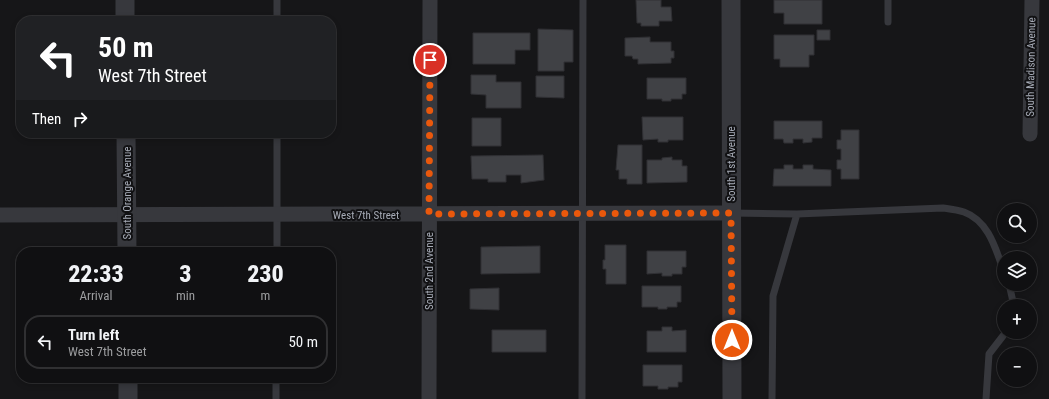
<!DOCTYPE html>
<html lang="en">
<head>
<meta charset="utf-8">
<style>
  :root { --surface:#101012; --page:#1e1e20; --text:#f1f3f6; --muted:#9c9d9f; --line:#303032 }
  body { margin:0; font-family:"Roboto Condensed",sans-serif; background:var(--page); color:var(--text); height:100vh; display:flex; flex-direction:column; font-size:15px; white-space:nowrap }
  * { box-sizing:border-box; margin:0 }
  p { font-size:13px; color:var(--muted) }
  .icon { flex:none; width:22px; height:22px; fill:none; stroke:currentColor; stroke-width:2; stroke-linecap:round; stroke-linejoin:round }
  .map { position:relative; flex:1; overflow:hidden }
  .details { position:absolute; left:16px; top:247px; width:320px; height:136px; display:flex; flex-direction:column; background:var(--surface); border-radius:16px; box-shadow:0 2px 6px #0003,0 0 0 1px var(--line) }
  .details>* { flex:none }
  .top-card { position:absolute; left:16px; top:16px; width:320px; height:122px; border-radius:16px; box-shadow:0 2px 6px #0003,0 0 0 1px var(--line); background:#202124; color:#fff; overflow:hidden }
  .fabs { position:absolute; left:997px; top:203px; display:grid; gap:8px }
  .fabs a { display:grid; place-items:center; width:40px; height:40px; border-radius:50%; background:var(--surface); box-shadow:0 2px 6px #0003,0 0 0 1px var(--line); font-size:20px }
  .pin { position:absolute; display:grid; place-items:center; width:34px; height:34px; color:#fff; margin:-17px; border:2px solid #fff; border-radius:50%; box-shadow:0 1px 4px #0007 }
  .me { position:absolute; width:44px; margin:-22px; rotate:0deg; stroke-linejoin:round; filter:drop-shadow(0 0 3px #0008) }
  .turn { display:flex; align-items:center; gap:14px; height:84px; padding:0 16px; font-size:18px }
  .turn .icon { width:52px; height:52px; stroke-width:2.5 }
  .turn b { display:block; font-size:28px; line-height:34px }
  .then { display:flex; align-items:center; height:38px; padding:0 16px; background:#0003; gap:8px; font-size:15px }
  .eta { display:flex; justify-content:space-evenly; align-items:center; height:68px; text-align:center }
  .eta b { font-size:24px; font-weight:800; line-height:28px }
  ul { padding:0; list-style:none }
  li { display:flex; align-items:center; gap:12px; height:54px; margin:0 8px 6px; padding:0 8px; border:2px solid var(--line); border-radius:16px }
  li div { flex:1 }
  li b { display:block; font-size:15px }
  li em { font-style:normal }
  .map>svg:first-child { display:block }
  .building { fill:#404145; stroke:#303034 }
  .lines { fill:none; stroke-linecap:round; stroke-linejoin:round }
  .service { stroke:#37383d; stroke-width:7 }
  .minor { stroke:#37383d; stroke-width:15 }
  .tertiary { stroke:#37383d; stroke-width:19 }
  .route { stroke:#ea580c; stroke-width:7; stroke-dasharray:0 12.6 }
  .labels { text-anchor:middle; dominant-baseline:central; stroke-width:4; stroke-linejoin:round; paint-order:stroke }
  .street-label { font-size:11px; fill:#a8adb8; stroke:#111113 }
</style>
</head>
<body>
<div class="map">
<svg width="1049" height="399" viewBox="0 0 1049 399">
  <rect width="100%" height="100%" fill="#161618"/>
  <path class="building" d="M636,0h25v7h10l1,14h-13v5h-18v-3h-4z
    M774,0h48v24h-38v-11h-10z
    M538,29l35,1v32h-9v9h-26z
    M817,30h13v10h-13z
    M473,33h57v17h-15v14h-42z
    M774,35h40v20h-5v12h-29v-8h-6z
    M650,37v5h21v9h3v7h-3v5l-33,1v-5h-5l-1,-3h-7v-18z
    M471,75h25v7h25v26h-35v-13l-15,-1z
    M536,76h28v22l-28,-1z
    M647,78h39v16h-4v5h-11v2h-9v-2h-15z
    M642,117h41v23h-15v2h-10v-3l-15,1z
    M472,118h29v28h-29z
    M774,121h48v17h-10v4l-9,1v-4h-10v4h-9l-1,-4h-9z
    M841,130h18v49h-18v-10h-4v-9h4v-11h-4v-9h4z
    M618,145h24v39h-15v-5h-8v-9h-3z
    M543,155l1,25 -23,3v-8h-15v7h-18v-3h-16l-1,-23z
    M672,157v3h10v6h5v16l-40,1v-23h15v-2z
    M784,165h9v4h10v-4h10v4l18,1v16h-58l1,-17h10z
    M605,245h21v39h-20v-15h-3v-9h2z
    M540,246v27l-59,1v-27z
    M647,251h39v16h-4v7h-10v2h-10v-3l-15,1z
    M642,286h39v16h-4v5h-10v2h-9v-2h-16z
    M499,288v22l-29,-1v-20z
    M662,327h10v4l14,-1v22h-39v-21h15z
    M492,330h54v22h-54z
    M643,365h39v17h-4v5h-10v2h-10v-3h-15z"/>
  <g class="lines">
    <path class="service" d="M277,0v21
      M888,0v22
      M731,213l66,1 146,-6c7,1 15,2 21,4 25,9 32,38 40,60
      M277,252v-119
      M1009,284l5,22
      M276,399v-21
      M582,399l1,-399
      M772,399l1,-103 24,-82
      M986,399l3,-45 17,-22"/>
    <path class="minor" d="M1030,134l2,-134
      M0,215l731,-2
      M429,399l1,-399"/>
    <path class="tertiary" d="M125,0v21
      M731,0l1,399
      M126,133l1,119
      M128,378v21"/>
  </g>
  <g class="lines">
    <path class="route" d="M430,60l-1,154 302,-1 1,127"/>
  </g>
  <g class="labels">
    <g class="street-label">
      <text transform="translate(1031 67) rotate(-89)">South Madison Avenue</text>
      <text transform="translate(731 164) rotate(-90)">South 1st Avenue</text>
      <text transform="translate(127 193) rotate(-90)">South Orange Avenue</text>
      <text x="366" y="215">West 7th Street</text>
      <text transform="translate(429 271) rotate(-90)">South 2nd Avenue</text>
    </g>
  </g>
</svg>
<div class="fabs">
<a><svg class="icon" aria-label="search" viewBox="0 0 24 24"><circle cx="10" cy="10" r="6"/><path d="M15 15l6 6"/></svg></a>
<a><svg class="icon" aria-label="layers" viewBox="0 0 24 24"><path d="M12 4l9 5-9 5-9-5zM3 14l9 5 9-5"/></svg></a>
<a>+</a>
<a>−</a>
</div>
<div class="pin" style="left:430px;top:60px;background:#d93025"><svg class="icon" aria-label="arrive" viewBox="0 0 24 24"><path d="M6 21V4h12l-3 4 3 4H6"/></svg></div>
<svg class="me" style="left:732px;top:340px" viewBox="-20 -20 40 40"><circle r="17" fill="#ea580c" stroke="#fff" stroke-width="3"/><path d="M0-11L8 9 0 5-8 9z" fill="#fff"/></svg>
<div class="top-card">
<div class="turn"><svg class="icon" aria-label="left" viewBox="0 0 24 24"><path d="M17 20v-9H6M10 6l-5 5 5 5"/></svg><div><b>50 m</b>West 7th Street</div></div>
<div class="then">Then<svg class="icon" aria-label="right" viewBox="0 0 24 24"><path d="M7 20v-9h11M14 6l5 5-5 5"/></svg></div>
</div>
<section class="details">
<div class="eta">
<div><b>22:33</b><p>Arrival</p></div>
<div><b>3</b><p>min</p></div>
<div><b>230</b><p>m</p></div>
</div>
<ul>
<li><svg class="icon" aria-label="left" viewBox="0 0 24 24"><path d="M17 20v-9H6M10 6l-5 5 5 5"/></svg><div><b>Turn left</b><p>West 7th Street</p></div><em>50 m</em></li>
</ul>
</section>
</div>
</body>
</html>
